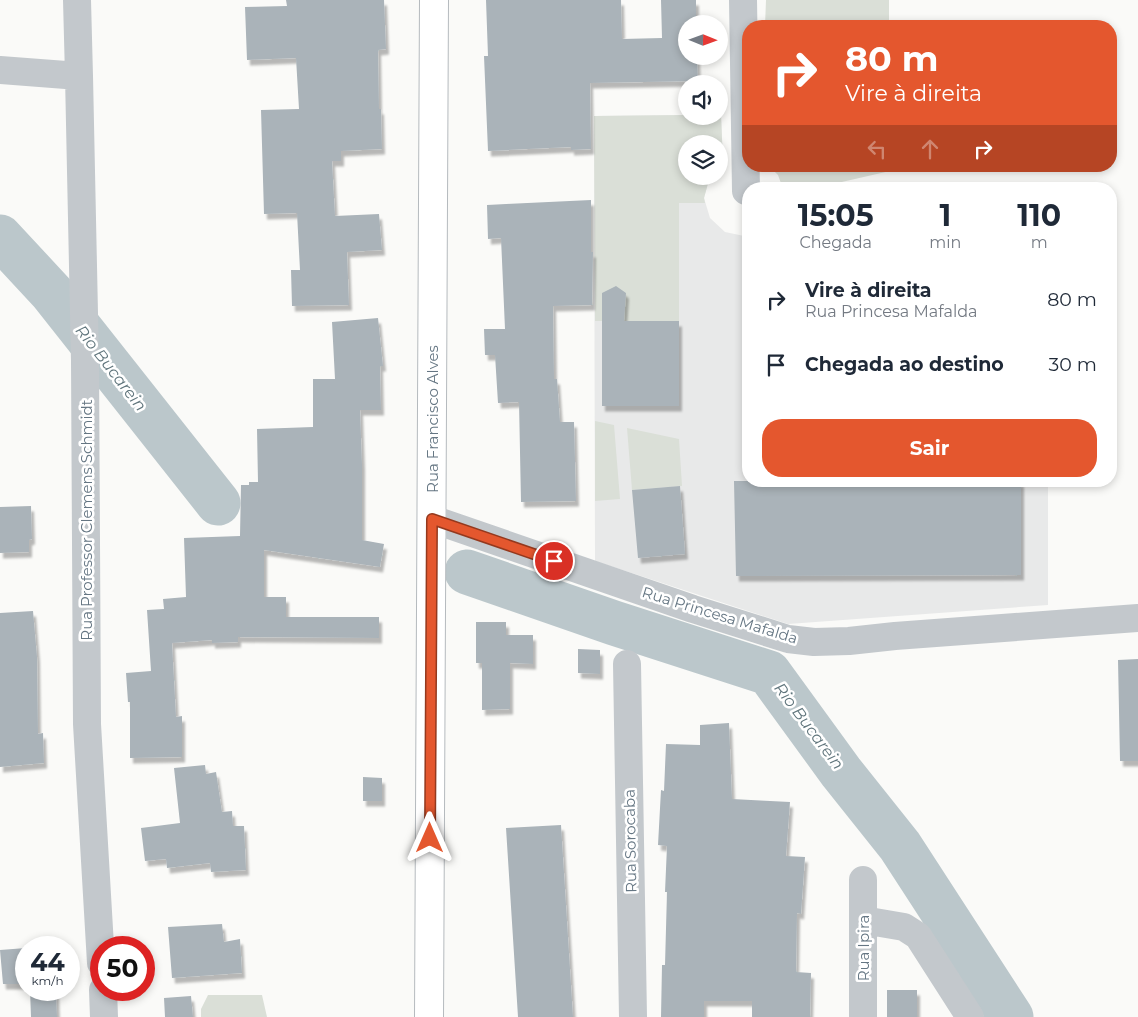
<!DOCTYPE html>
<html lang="pt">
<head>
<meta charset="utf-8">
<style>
  :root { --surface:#fff; --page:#f6f6f7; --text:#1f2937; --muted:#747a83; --accent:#e4572e }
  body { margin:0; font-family:Montserrat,sans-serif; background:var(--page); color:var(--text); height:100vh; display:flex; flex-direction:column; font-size:19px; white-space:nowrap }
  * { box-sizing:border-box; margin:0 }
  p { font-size:16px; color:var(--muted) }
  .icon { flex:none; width:28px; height:28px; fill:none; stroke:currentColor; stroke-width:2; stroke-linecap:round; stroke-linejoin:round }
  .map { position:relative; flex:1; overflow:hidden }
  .side { position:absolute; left:742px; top:182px; width:375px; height:305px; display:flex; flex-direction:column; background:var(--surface); border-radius:20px; box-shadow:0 2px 8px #0003 }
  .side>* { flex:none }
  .guide { position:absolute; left:742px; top:20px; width:375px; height:152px; border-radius:20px; box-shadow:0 2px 8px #0003; background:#e4572e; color:#fff; overflow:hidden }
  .needle { width:32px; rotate:91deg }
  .tools { position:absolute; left:678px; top:15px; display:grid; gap:10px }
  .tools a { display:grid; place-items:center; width:50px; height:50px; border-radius:50%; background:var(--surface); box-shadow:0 2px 8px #0003; font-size:25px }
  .speed { position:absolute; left:15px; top:936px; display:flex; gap:10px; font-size:25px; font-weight:700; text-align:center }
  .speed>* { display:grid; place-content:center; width:65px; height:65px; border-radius:50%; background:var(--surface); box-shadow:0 2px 8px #0003; line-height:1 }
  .speed small { font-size:12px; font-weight:400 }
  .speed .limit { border:8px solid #d22; background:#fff; color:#111 }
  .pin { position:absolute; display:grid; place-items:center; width:42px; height:42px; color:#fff; margin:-21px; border:2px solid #fff; border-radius:50%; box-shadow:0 1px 5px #0007 }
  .me { position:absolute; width:55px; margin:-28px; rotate:0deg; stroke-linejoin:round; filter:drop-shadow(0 0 4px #0008) }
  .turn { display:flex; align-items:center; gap:18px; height:105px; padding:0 20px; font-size:22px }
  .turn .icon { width:65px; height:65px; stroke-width:2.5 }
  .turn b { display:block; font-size:35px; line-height:42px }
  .lanes { display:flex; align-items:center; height:48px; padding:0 20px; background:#0003; justify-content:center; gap:25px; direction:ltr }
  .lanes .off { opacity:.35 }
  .eta { display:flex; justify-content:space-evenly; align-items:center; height:85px; text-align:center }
  .eta b { font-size:30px; font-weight:700; line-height:35px }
  .action { display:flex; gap:10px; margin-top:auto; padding:10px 20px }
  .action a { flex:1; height:58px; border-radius:20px; background:var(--accent); color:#fff; font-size:20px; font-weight:700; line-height:58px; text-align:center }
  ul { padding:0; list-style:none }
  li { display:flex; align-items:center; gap:15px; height:65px; padding:0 20px }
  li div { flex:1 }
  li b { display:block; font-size:19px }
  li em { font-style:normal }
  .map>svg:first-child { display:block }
  .built { fill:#e8e9e9 }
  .green { fill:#dadfd7 }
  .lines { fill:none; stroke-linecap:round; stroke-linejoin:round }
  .river { stroke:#bbc7cb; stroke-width:45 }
  .building { fill:#aab3b9; filter:url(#shadow) }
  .major-casing { stroke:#b5babe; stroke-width:30 }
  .minor { stroke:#c3c8cc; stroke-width:28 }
  .major { stroke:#fff; stroke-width:28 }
  .route-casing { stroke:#94391e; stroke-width:12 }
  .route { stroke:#e4572e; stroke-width:9 }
  .labels { text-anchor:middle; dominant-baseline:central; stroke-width:5; stroke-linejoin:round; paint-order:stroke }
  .street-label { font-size:15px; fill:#657683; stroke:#fff }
  .water-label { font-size:16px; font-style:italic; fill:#60757c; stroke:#fff }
</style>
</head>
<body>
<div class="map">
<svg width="1138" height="1017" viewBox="0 0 1138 1017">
  <defs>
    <filter id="shadow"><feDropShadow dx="3" dy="5.5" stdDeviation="1" flood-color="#0004"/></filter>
  </defs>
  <rect width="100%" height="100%" fill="#fafaf8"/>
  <path class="built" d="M686,115v1h33v-1h2l2,47 -4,4v-22h-33v32h24l-6,22 6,20 15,14 24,5v244h299v124l-260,19 -193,-63 -1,-445z"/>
  <path class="green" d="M766,0h123v26h-124z
    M686,115v1h33v-1h2l2,47 -4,4v-22h-33v32h24l-6,22 1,5h-26v118h-84l-1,-205z
    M769,166h121v5l-79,18h-28l-5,-14z
    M595,421l19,4 6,74 -25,2z
    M627,428l52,11 3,47 -50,4z
    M208,995h54l5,22h-66v-8z"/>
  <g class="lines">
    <path class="river" d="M0,237l52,56 166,210
      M467,572l147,51 155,50 72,99 59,74 111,171"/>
  </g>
  <path class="building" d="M286,0h98l2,49 -8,1 1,59h2l1,40 -41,2v10h-9l3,55 44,-2 3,36 -35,2 2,53 -57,1 -1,-36h9l-3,-57 -33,1 -3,-104 38,-1 -3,-51 -49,2 -2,-53 42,-1z
    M486,0h135l1,39 40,-1 -1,-38h35v24h-10v32h11l1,25 -108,2 1,66 -20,1v-3l-83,4 -4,-95h4z
    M591,200v52h2l-1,53 -39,1 1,73h3l3,43h14l2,79 -55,1 -2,-100 -21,1 -3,-48h-10l-1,-26h21l-4,-91 -13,1 -1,-34z
    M616,286l10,7 -2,28h55v85h-77v-113z
    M378,318l5,48h-3l1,44h-21l2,55v75l22,4 -4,23 -116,-17v47h22v20h93v21l-141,-1v5l-26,1v-3l-40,3 4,74 6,-1v41l-52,1v-56h-2l-2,-29 25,-2 -4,-61 17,-1 -1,-10 23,-2 -2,-59 56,-2 1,-51h8v-3h9l-1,-53 56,-2v-48h22l-3,-57z
    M734,481h287v94l-285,1z
    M680,486l5,68 -47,4 -6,-68z
    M31,506l1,33 -3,1v12l-29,1v-46z
    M33,611l4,46 1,77 5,-1 1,30 -44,4v-154z
    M476,622h30v13h27v29l-23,-1v46l-28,1v-47h-6z
    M578,649l22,1v24l-22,-1z
    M1138,659v102h-18l-2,-101z
    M729,723l3,76 58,3 -4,54 19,1 -4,57 -4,-1 -1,59 15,1 -1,44h-58v-16h-48v16h-43l1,-52h3l2,-73h-2l2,-46 -9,-1 3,-55 3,1 2,-47 34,1v-20z
    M205,765l1,9 10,-2 6,40 10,-1 1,15h11l2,44 -35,2 -1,-9 -43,5 -1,-9 -21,2 -4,-33 39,-5 -6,-55z
    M363,777l19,1v23h-19z
    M561,825l12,192h-55l-12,-189z
    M222,924l2,18 16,-3 2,34 -70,5 -4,-51z
    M26,948v36h-23l-3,-34z
    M30,990h26l1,27h-26z
    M887,990h30v27h-30z
    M191,996l2,21h-28l-1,-19z"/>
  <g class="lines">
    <g class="major-casing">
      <path id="major" d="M429,1017l5,-1017"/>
    </g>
    <path class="minor" d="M743,0l3,191
      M0,70l79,6 -2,-76
      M79,76l6,285 2,363 14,239
      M432,519l261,90 95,30 26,3 35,-1 46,-5 243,-18
      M627,664l6,353
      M863,880v137
      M863,920l41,7 14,9 52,81
      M103,990l1,27"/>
    <use href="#major" class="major"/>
  </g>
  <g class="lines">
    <g class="route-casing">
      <path id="route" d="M430,838l2,-319 122,42"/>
    </g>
    <use href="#route" class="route"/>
  </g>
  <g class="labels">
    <g class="street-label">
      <text transform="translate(432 419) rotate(-90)">Rua Francisco Alves</text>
      <text transform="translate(86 520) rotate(-90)">Rua Professor Clemens Schmidt</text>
      <text transform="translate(720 615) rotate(17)">Rua Princesa Mafalda</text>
      <text transform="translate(630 841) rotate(-91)">Rua Sorocaba</text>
      <text transform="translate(863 948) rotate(-90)">Rua Ipira</text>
    </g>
    <g class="water-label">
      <text transform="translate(111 368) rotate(52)">Rio Bucarein</text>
      <text transform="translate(809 726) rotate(53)">Rio Bucarein</text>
    </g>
  </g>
</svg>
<div class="tools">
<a><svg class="needle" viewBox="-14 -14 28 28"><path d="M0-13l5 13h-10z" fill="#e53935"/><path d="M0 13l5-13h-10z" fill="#747a83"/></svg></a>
<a><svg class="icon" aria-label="sound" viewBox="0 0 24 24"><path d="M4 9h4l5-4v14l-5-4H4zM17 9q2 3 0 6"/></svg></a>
<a><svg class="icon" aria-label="layers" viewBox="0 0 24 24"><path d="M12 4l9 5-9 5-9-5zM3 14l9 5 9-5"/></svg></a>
</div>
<div class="speed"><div>44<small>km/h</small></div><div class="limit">50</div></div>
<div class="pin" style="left:554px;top:561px;background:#d93025"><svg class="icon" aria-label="arrive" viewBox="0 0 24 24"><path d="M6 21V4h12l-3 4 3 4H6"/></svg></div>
<svg class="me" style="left:430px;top:838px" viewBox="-20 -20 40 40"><path d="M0-17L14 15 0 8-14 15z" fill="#e4572e" stroke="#fff" stroke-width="4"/></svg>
<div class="guide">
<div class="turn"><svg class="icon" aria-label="right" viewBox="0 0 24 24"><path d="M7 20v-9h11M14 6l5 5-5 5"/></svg><div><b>80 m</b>Vire à direita</div></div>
<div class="lanes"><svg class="icon off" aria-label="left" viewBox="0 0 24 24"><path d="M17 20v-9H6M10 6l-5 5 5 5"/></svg><svg class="icon off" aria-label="ahead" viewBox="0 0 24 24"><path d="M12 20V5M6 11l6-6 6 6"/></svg><svg class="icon" aria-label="right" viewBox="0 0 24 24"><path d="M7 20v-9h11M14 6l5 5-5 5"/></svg></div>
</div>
<section class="side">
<div class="eta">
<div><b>15:05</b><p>Chegada</p></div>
<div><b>1</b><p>min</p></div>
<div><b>110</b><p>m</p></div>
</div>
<ul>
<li><svg class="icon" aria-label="right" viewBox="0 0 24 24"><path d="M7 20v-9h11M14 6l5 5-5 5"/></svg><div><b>Vire à direita</b><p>Rua Princesa Mafalda</p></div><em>80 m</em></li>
<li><svg class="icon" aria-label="arrive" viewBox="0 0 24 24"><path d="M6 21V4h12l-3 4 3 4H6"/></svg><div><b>Chegada ao destino</b></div><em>30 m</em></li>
</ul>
<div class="action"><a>Sair</a></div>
</section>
</div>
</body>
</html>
